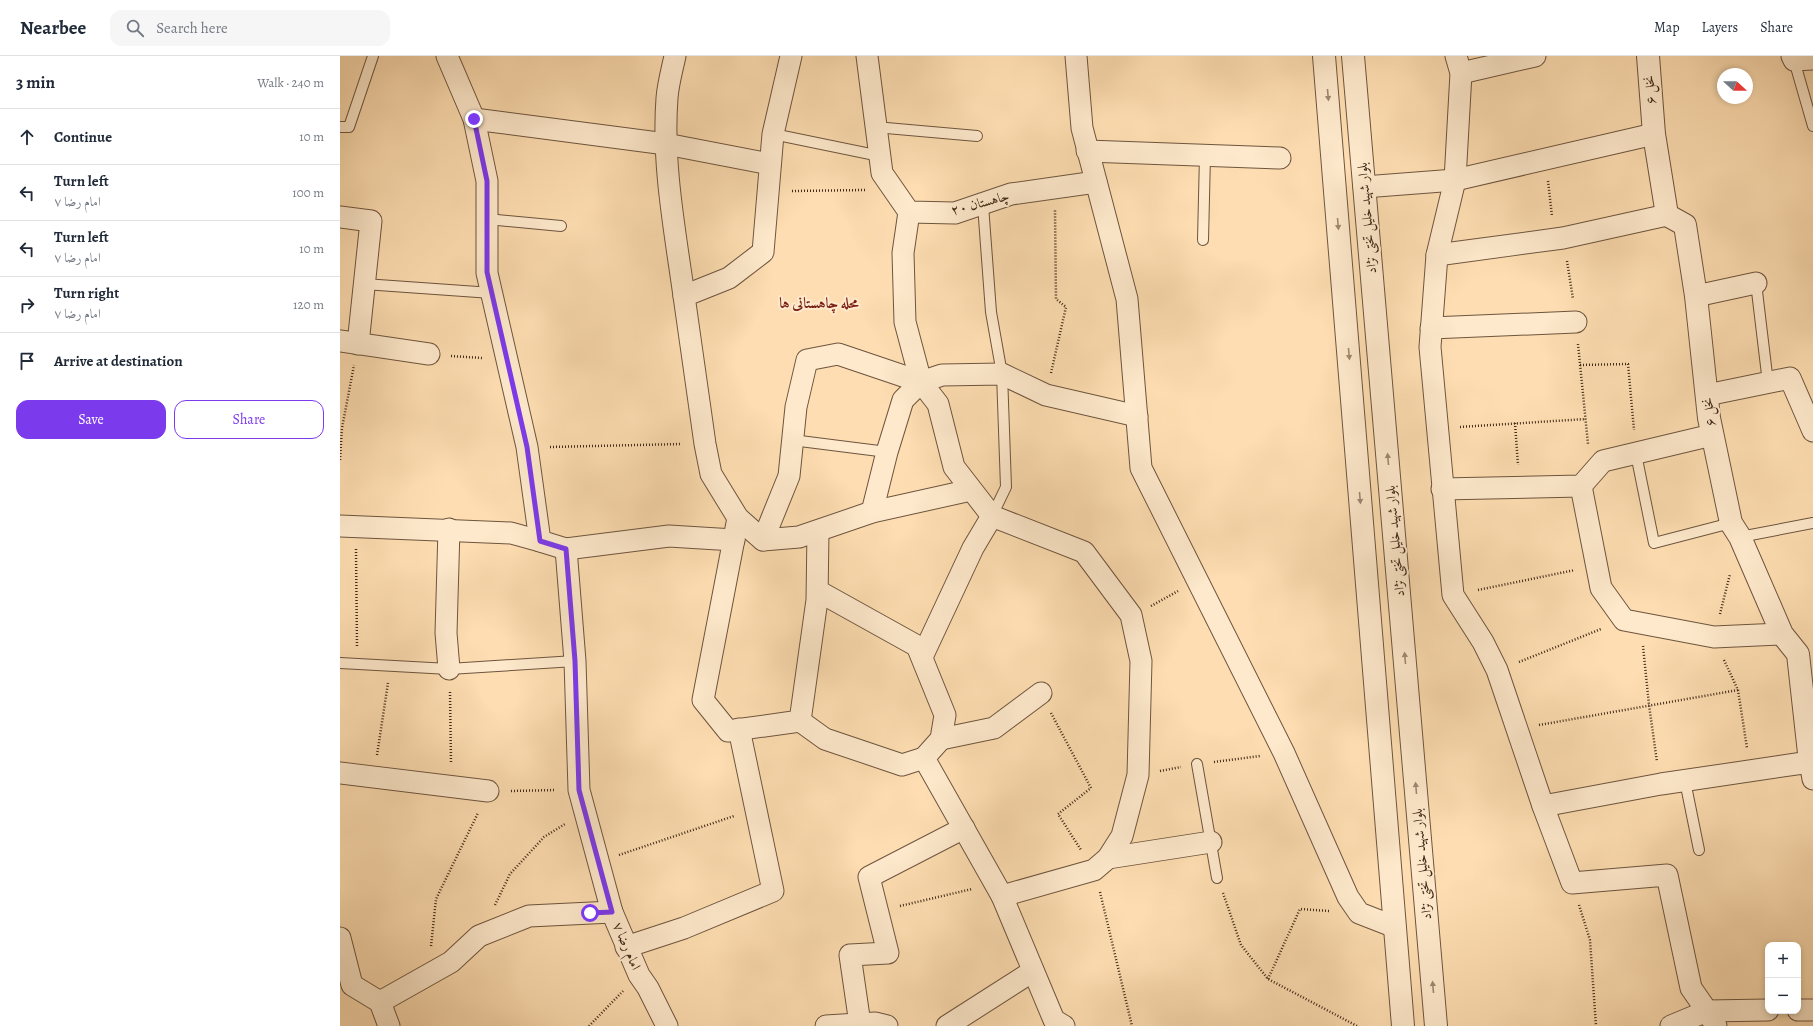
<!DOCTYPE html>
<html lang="en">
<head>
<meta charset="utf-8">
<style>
	:root { --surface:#fff; --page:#f6f6f7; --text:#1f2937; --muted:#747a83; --line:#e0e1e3; --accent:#7c3aed }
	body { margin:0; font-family:Alegreya,Amiri,serif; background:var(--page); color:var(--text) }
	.controls { position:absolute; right:12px; bottom:12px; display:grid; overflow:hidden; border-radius:8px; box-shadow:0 2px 6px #0003 }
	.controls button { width:36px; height:36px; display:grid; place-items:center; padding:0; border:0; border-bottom:1px solid var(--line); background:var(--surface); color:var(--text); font:20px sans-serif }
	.compass { position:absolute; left:1377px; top:12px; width:36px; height:36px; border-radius:50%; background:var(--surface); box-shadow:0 2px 6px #0003; rotate:111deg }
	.stop { position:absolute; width:12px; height:12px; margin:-9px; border:3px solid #7c3aed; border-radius:50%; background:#fff }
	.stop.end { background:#7c3aed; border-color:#fff; box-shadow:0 1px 4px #0008 }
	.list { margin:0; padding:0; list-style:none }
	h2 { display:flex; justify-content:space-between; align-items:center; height:52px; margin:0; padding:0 16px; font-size:17px }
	h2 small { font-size:13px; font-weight:400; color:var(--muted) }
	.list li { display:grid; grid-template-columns:26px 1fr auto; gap:12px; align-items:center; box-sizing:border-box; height:56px; padding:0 16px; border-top:1px solid var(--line) }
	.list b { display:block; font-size:15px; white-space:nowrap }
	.list p { margin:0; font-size:13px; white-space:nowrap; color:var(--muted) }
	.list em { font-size:13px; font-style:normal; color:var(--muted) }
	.actions { display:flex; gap:8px; padding:12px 16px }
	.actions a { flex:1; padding:9px 0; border:1px solid var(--accent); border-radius:12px; text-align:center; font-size:14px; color:var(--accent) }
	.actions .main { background:var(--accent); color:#fff }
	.icon { flex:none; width:22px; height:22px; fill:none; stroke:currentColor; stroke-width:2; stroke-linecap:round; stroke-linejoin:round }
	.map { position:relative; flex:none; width:1473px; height:970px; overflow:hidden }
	header { display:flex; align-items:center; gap:24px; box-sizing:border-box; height:56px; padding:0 20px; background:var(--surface); border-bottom:1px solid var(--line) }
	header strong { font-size:19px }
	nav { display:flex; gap:22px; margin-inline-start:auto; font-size:14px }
	.search { width:280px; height:36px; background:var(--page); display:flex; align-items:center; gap:10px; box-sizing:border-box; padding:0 14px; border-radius:12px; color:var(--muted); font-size:15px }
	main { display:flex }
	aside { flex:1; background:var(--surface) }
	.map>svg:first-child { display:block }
</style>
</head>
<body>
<header>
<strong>Nearbee</strong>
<div class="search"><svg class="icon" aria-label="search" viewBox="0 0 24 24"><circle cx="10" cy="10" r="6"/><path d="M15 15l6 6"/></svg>Search here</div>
<nav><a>Map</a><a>Layers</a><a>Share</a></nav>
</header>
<main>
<aside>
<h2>3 min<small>Walk · 240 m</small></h2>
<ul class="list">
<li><svg class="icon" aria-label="ahead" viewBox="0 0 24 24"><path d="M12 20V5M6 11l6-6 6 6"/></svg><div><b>Continue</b></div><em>10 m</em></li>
<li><svg class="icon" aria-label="left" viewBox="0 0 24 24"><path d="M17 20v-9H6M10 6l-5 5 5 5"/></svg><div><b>Turn left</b><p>امام رضا ۷</p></div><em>100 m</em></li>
<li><svg class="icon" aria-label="left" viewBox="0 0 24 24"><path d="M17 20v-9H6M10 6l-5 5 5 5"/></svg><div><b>Turn left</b><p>امام رضا ۷</p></div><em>10 m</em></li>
<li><svg class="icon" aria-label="right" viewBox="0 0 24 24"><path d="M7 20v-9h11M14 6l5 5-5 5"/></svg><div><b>Turn right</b><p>امام رضا ۷</p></div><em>120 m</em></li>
<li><svg class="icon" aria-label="arrive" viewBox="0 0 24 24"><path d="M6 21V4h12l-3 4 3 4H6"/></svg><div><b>Arrive at destination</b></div></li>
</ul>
<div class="actions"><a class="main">Save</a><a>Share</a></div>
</aside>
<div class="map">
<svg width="1473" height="970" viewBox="0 0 1473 970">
	<rect width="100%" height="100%" fill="#fdddb1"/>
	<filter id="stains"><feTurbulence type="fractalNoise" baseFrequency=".005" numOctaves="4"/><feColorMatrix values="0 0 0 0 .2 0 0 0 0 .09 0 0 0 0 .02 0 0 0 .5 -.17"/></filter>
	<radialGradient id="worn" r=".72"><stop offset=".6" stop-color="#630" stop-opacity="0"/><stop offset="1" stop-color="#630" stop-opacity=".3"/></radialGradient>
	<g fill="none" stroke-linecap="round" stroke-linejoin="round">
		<g stroke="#6e553e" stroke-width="12">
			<g id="service">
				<polyline points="1454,4 1473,70"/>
				<polyline points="0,71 9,71 33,0"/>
				<polyline points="535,71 637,80"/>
				<polyline points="433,78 540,100"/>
				<polyline points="643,149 651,256 662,318 666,431 652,460"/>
				<polyline points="147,163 221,170"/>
				<polyline points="863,184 865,99"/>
				<polyline points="1416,227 1428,327"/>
				<polyline points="24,228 152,237"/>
				<polyline points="452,384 547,396"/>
				<polyline points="1296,398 1314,487 1391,467"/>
				<polyline points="1400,481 1473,467"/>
				<polyline points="0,607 109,613 235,605"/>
				<polyline points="857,708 877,822"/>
				<polyline points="1345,725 1359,794"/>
			</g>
		</g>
		<g stroke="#6e553e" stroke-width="23">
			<g id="minor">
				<polyline points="107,0 134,63 147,125 147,217 187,391 200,485 226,493 235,605 239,734 272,856 299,919 308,932 327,970"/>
				<path d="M335 0C332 14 328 28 327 42 322 108 335 175 344 240"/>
				<polyline points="451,0 433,78 423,196 389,222 344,240 365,388 371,418 398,462 423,484 459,481 532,456 631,434"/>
				<polyline points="527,0 542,117 569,156 615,157 671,138 756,126"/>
				<polyline points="736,0 742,72 787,243 801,412 944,697 1008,841 1019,857 1055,871"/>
				<polyline points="1116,0 1121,17 1115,124 1097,199 1090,291 1113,539 1143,586 1157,614 1203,750 1232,827 1327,819 1351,932 1367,955 1428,954"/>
				<polyline points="1452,0 1454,4 1473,3"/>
				<polyline points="1121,17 1195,0"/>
				<polyline points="134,63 326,88 430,108"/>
				<polyline points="747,95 940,102"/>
				<polyline points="1024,131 1115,124 1314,78"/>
				<polyline points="569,156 563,197 565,266 581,326 598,348 614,411 652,460"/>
				<polyline points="0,161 31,165 18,288"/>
				<polyline points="1097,199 1223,182 1327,159"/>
				<polyline points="1356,240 1416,227"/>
				<polyline points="1091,272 1236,266"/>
				<polyline points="0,285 89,298"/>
				<polyline points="1367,339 1450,322 1473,375"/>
				<polyline points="1241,430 1261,532 1284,564 1374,581 1442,578"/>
				<polyline points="1102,433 1241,430 1263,405 1372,379"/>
				<polyline points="532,456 547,396 563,344 581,326 602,319 662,318 706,339 797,360"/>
				<polyline points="398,462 363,644 388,675 460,665 477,544 478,475"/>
				<polyline points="0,470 171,477 200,485"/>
				<polyline points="109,473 106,577 109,613"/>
				<polyline points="423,484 449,420 456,351 467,304 498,298 581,326"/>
				<polyline points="226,493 329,480 394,484"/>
				<polyline points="582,601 633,492 652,460 744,496 791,559 801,605 798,719 782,780 768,802 754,814 662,840 584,702"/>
				<polyline points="460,665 485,683 562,709 584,702 601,683 605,659 577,590 478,535"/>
				<polyline points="601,683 654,672 701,637"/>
				<polyline points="0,717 148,735"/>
				<polyline points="1203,750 1321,728 1470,706 1473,723"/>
				<polyline points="768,802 871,786"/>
				<polyline points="662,840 714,964 724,970"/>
				<polyline points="0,882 12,929 40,946 49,970"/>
				<polyline points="286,891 344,872 433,835 399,673"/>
				<polyline points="40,946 111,906 139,880 189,860 272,856"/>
				<polyline points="1458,954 1473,954"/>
				<polyline points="520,968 510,899 548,897 529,821 624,772"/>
				<polyline points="486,970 535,967 547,970"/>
				<polyline points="607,970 693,915"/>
				<polyline points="1331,970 1367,955 1376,970"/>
			</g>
		</g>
		<g stroke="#6e553e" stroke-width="24">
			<g id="tertiary">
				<polyline points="984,0 1063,970"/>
				<polyline points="1013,0 1096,970"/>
				<polyline points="1308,0 1314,78 1327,159 1345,169 1356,240 1369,362 1391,467 1400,481 1442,578 1458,598 1470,706"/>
			</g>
		</g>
		<g stroke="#3e2817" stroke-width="2.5" stroke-dasharray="1 2" stroke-linecap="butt">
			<polyline points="1208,125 1212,160"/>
			<polyline points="452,135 525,134"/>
			<polyline points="1227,205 1233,243"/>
			<polyline points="1238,288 1248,388"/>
			<polyline points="111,300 142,302"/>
			<polyline points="1240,309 1288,308 1294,374"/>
			<polyline points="711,317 726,251 716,243 715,154"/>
			<polyline points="1175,367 1178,409"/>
			<polyline points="1120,371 1246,363"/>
			<polyline points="210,391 342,388"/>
			<polyline points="0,404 2,372 14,309"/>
			<polyline points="16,493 17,590"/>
			<polyline points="1138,534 1235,514"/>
			<polyline points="811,550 838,535"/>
			<polyline points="1380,558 1390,518"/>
			<polyline points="1303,590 1309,649 1317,706"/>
			<polyline points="1384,604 1398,634 1407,692"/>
			<polyline points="1179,606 1261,573"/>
			<polyline points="110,636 111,707"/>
			<polyline points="711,657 751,732 718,758 741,794"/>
			<polyline points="1199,669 1398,634"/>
			<polyline points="37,699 48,627"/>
			<polyline points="874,706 920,700"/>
			<polyline points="820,715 841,711"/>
			<polyline points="171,735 216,734"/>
			<polyline points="279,799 394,760"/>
			<polyline points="760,836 792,970"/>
			<polyline points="883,837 901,889 928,923 1017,970"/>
			<polyline points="155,849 170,818 204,781 225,768"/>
			<polyline points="1239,849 1250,884 1256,970"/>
			<polyline points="560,850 632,833"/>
			<polyline points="91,890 96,843 138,757"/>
			<polyline points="928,923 960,853 989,855"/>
			<polyline points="249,970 283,935"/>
		</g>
		<use href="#service" stroke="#fee9cc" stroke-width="10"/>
		<use href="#minor" stroke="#fee9cc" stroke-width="21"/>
		<use href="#tertiary" stroke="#fee9cc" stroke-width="22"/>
	</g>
	<defs><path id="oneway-solid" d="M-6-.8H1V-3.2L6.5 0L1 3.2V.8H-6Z"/></defs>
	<g fill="#9e8872">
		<use href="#oneway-solid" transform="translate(988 39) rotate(85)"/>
		<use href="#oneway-solid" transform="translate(998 168) rotate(85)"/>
		<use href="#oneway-solid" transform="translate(1009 298) rotate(85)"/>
		<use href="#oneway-solid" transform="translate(1048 403) rotate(-95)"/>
		<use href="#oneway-solid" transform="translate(1020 442) rotate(85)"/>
		<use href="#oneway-solid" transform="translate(1065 602) rotate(-95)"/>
		<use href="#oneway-solid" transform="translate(1076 732) rotate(-95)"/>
		<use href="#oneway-solid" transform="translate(1093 931) rotate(-95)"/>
	</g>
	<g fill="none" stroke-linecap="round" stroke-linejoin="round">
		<polyline stroke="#7c3aed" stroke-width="5" points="134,63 147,125 147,216 187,391 200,485 226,493 235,605 239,734 272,856 250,857"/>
	</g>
	<g text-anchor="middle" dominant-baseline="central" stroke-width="4" stroke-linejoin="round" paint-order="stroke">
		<g font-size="14" fill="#3e2817" stroke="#fee9cc">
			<text transform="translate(1310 34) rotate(-95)">نخل ۶</text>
			<text transform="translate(640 147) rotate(-15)">چاهستان ۲۰</text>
			<text transform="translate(1027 162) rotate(-95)">بلوار شهید خلیل تختی نژاد</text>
			<text transform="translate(1369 356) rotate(-97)">نخل ۶</text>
			<text transform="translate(1055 485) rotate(-95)">بلوار شهید خلیل تختی نژاد</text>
			<text transform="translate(1082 808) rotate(-95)">بلوار شهید خلیل تختی نژاد</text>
			<text transform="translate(287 890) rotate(67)">امام رضا ۷</text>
		</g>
		<g font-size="15" font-weight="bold" fill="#7a1f14" stroke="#fee9cc">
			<text x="479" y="247">محله چاهستانی ها</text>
		</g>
	</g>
	<rect width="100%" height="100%" filter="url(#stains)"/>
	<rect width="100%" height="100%" fill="url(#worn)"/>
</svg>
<div class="controls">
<button>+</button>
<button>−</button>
</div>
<svg class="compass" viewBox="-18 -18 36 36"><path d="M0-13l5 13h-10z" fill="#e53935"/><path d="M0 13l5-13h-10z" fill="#747a83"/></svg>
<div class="stop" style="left:250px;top:857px"></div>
<div class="stop end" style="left:134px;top:63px"></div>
</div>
</main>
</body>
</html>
